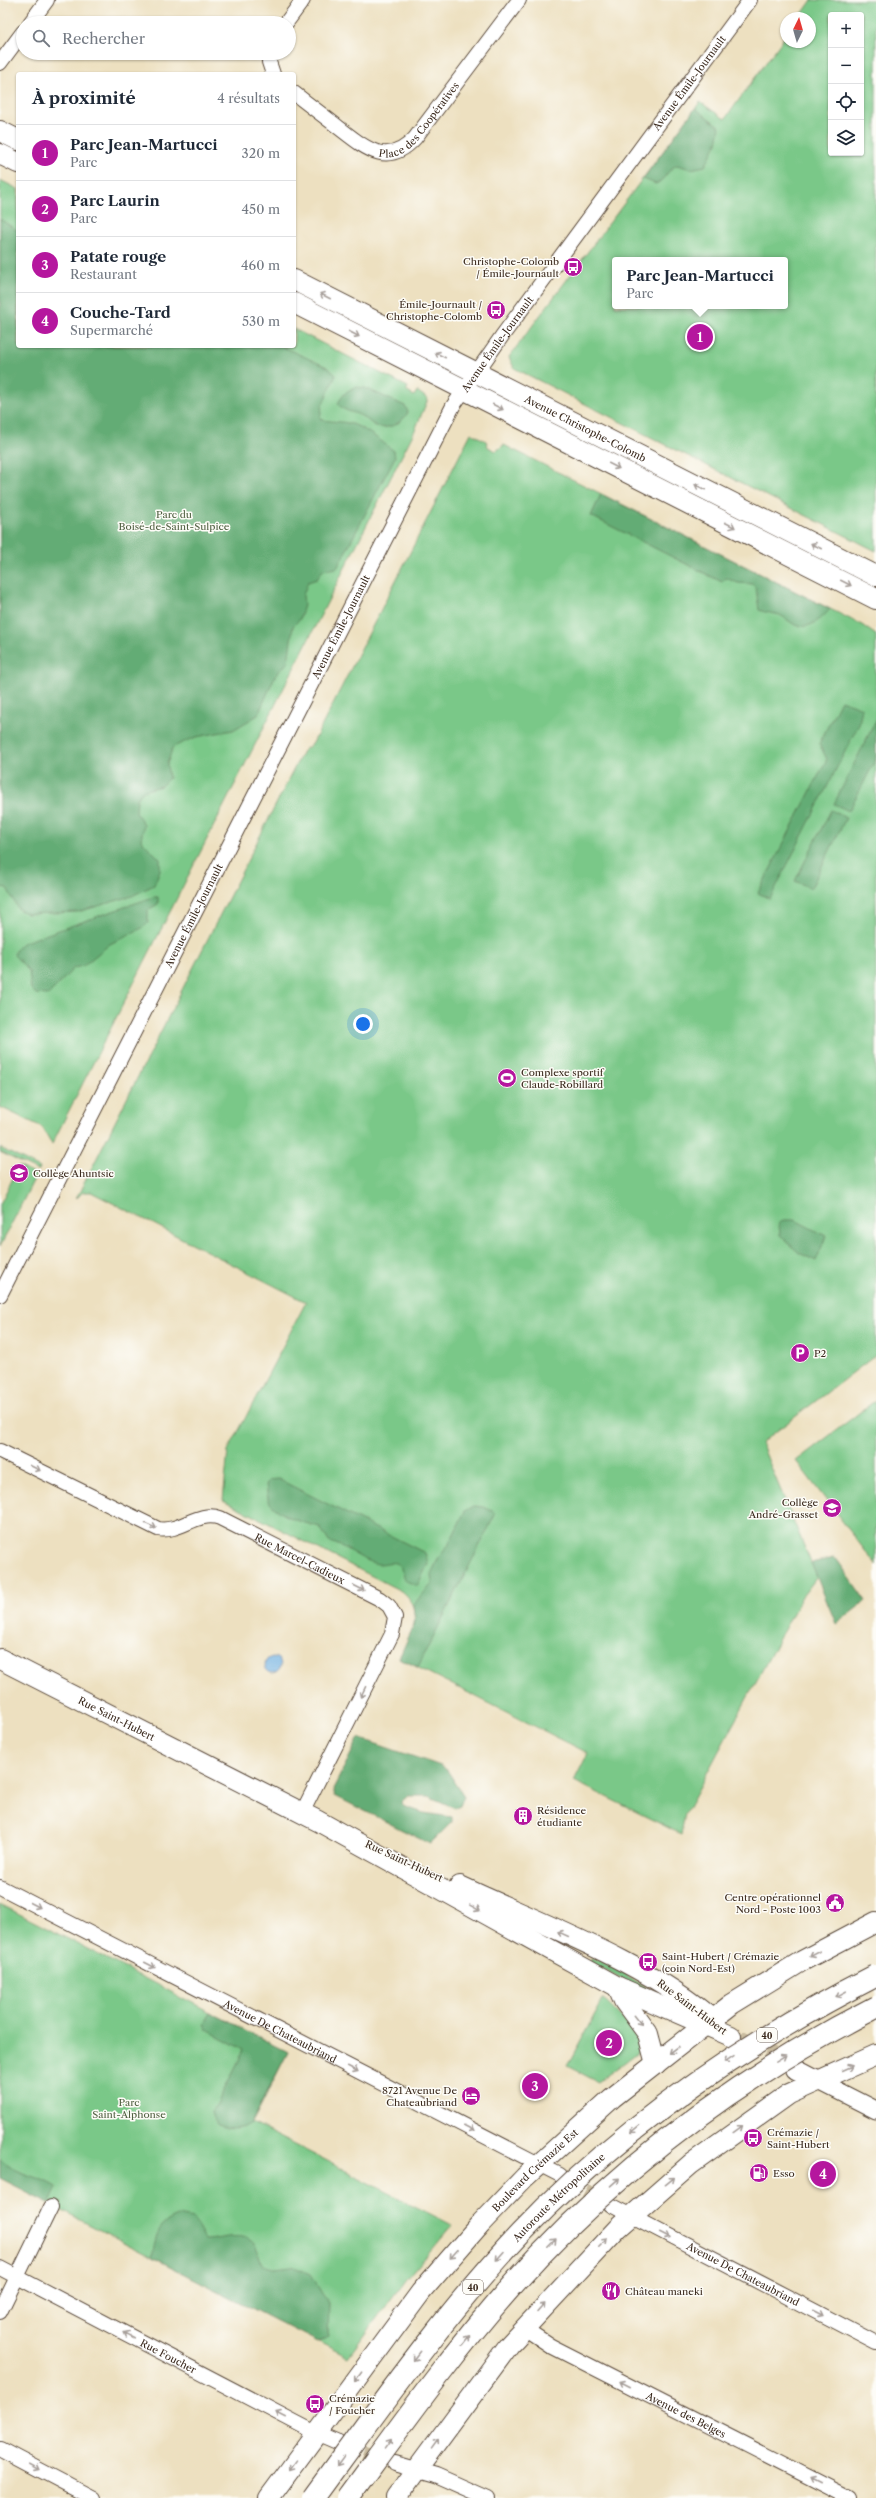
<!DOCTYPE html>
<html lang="fr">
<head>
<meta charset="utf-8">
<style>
	:root { --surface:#fff; --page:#f6f6f7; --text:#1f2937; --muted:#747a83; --line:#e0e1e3; --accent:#b5179e }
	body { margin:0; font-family:"Libre Caslon Text",serif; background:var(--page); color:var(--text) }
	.controls { position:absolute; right:12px; top:12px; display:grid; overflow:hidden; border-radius:4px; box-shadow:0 1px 3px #0004 }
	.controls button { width:36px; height:36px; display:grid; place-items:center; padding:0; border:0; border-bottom:1px solid var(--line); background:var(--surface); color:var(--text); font:20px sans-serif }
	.compass { position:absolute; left:780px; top:12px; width:36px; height:36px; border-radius:50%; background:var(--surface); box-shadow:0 1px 3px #0004; rotate:5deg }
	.you { position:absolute; left:363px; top:1024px; width:14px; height:14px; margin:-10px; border:3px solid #fff; border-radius:50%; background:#1a73e8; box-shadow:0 0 0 6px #1a73e833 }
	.badge { display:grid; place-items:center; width:26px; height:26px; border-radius:50%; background:var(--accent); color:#fff; font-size:13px; font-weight:700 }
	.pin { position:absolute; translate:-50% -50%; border:2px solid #fff; box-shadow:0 1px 4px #0006 }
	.popup { position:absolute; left:612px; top:257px; width:176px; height:52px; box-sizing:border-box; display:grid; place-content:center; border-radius:4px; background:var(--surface); filter:drop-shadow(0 1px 3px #0005); font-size:13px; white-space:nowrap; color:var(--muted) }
	.popup b { font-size:15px; color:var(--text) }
	.popup::after { content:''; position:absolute; left:50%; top:100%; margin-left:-8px; border:8px solid transparent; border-top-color:var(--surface) }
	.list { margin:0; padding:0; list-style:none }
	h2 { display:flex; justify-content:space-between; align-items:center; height:52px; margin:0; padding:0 16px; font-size:17px }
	h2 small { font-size:13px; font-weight:400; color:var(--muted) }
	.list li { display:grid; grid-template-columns:26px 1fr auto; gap:12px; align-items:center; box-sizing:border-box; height:56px; padding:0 16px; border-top:1px solid var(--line) }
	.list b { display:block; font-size:15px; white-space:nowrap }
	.list p { margin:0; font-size:13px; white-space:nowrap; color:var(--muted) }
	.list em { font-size:13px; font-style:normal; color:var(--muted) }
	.icon { flex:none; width:22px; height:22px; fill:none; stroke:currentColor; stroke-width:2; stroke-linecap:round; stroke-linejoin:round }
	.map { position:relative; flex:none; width:876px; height:2498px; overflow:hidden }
	.search { position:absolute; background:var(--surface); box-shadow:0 1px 3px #0004; left:16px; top:16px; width:280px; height:44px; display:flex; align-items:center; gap:10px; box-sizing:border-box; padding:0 14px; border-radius:22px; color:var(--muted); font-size:15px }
	.panel { position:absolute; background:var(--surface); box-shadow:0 1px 3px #0004; left:16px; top:72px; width:280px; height:276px; border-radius:4px }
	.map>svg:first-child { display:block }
</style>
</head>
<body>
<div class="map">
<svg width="876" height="2498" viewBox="0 0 876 2498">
	<rect width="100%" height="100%" fill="#fdfcf7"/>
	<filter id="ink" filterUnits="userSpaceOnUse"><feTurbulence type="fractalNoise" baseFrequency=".025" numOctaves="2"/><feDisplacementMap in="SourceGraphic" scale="8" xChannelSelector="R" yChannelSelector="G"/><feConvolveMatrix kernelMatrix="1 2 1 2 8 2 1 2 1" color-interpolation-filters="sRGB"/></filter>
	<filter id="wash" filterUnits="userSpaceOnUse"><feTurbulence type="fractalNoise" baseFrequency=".012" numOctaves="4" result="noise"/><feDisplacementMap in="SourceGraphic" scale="16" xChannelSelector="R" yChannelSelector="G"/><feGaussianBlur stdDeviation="0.9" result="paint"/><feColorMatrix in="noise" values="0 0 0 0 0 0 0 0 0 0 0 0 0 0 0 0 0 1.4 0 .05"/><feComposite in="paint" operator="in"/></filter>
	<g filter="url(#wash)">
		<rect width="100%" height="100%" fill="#ede0c0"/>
		<g fill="#7ac888" stroke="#5a7953" fill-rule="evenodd">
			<path d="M812 0H876V551L514 368 509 357 700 102 725 119 786 35V42H810V18H799ZM831 15H861V153H831ZM615 260H785V306H615Z"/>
			<polygon points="0,180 18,189 18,346 294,346 294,329 408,387 406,391 414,396 417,391 428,399 415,430 52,1144 42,1127 0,1107"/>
			<path d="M471 433 486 441 488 447 496 451 504 445 522 454 862 625 876 635V1355L761 1443 817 1577 801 1598 685 1814 681 1834 574 1781 588 1753 399 1658C411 1635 426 1611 401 1591L223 1500 228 1451 306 1302 91 1192H83L76 1199 303 751 313 743Z"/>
			<polygon points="0,1148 40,1168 38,1171 0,1152"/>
			<polygon points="19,1166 36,1175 0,1247 0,1204"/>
			<polygon points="876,1400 876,1565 796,1461"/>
			<polygon points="0,1904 288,2052 252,2123 452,2225 406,2279 348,2357 0,2179"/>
			<polygon points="592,1958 600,1961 647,1988 646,1991 590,1962"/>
			<polygon points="603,1999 634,2030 639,2040 639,2045 636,2054 598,2082 567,2066"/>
		</g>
		<g fill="#63ac74" stroke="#4f6b49">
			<path d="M695 108 720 127 717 143 705 166 691 169 677 165C667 170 665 180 656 184L643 179Z"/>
			<path d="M0 219 18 231V346H281L327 367 336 375 322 406 320 419C330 422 338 421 348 423 361 425 384 443 394 451L395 457 337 568 323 570 317 579 308 582 303 595 304 605 300 619 293 626 288 662 275 676 258 715 233 730 196 737 173 747 167 764 169 778 161 786 143 791 137 799 136 813 144 824 141 840 160 859V870L154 885 132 896 78 912 27 914 18 909 7 888 0 887Z"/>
			<path d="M356 387 365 388 405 406 408 412C403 423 387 431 376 426 371 424 367 419 363 417 354 411 345 413 338 404 341 396 348 389 356 387Z"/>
			<path d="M601 494 830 609C823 618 808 631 796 625 790 623 786 618 780 615 773 613 766 613 759 610L756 588 752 584 738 583 726 578 722 582 591 516Z"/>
			<polygon points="841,700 862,708 859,724 770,899 758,893 827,759 819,744"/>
			<polygon points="876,720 876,759 849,811 834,804"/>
			<polygon points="831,810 846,818 811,888 795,881"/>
			<polygon points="153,897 158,897 158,904 148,910 148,923 144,927 110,944 83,966 74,968 48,995 36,994 31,989 29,971 14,955 16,949 22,943"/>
			<polygon points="783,1220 795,1220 826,1236 816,1261 799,1253 780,1235 779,1224"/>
			<path d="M278 1479 425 1553 428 1563 418 1586 406 1581C403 1576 402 1565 395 1563 389 1561 381 1566 374 1563 357 1558 346 1546 329 1542L320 1527C304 1523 281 1517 270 1503 267 1499 267 1490 266 1485L269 1480Z"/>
			<polygon points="474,1506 484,1507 496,1513 418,1667 399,1658 415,1623 413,1605 432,1584 431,1574 439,1557 448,1546 465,1511"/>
			<polygon points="833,1558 838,1561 866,1601 836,1624 811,1563"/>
			<polygon points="359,1738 441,1766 447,1770 464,1796 460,1806 455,1808 428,1796 408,1796 401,1802 403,1806 424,1813 452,1817 452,1822 430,1844 335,1796 333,1789"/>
			<path d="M210 2012 288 2052 251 2123C238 2133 213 2131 211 2111L217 2104 244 2050 207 2030 204 2024Z"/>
			<path d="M0 2159C16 2175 39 2175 57 2187L49 2204 0 2179Z"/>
			<path d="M178 2216 193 2219 205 2240C219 2240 244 2230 254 2244 259 2251 258 2258 263 2265L273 2268 292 2266 311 2274 329 2304 328 2337 318 2342 152 2257C156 2237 156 2224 178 2216Z"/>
		</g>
		<circle fill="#6caee1" stroke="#546c80" cx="273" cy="1665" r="8"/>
	</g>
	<g filter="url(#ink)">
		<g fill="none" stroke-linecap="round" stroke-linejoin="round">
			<g stroke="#c9bca0" stroke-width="14" stroke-dasharray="14 7" stroke-linecap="butt">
				<polyline points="567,2180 604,2201"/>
				<polyline points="344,2445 385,2460"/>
			</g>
			<polyline stroke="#c9bca0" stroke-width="20" stroke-dasharray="20 10" stroke-linecap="butt" points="739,2040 792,2067"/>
			<g stroke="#564536" stroke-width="16">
				<g id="minor">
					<polyline points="30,23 47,0"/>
					<polyline points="286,23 303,0"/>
					<polyline points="269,53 269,62 273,74"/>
					<polyline points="0,63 23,32"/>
					<path id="s1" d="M294 93C309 105 324 116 338 127 364 147 387 169 415 138L519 0"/>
					<path id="s2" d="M0 1295 453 406 502 336 750 0"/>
					<path id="s3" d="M0 1451 158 1529C180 1533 198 1510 220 1518L380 1599 389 1606 395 1617 392 1634 302 1813"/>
					<path id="s4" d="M0 1887 560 2175"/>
					<path id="s5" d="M611 2205 876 2343"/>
					<path id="s6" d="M0 2268 316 2433 337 2442"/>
					<polyline points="0,2312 51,2207"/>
					<path id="s7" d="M524 2328 551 2346 850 2498"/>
					<polyline points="0,2449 93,2498"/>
					<polyline points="394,2463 436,2475 488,2498"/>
				</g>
			</g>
			<g stroke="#564536" stroke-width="19">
				<polyline id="tertiary" points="817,2080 876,2110"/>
			</g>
			<g stroke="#564536" stroke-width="22">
				<g id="secondary">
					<polyline points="0,131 18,140"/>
					<polyline points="0,154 18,163"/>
					<path id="s8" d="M294 280 876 576"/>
					<polyline points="294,303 876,599"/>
					<path id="s9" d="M0 1659 318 1821 618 1987 731 2036"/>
					<path d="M460 1886C541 1924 649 1963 715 2022"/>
					<polyline points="618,1987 624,2001 648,2034 656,2064"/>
					<polyline points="796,2069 817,2080"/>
					<path id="s10" d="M269 2498 421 2292 481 2223 525 2177 612 2098 732 2004 802 1961 876 1922"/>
					<polyline points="396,2498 509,2345 618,2228 691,2164 789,2094 876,2055"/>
				</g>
			</g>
			<use href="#minor" stroke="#fff" stroke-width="14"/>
			<use href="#tertiary" stroke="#fff" stroke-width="17"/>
			<use href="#secondary" stroke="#fff" stroke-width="20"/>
			<g stroke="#564536" stroke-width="24" stroke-linecap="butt">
				<g id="motorway-bridge">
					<path id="s11" d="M313 2498C379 2408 443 2316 520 2234 622 2126 744 2043 875 1976"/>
					<path d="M348 2498C400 2427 451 2355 509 2289 613 2171 737 2078 876 2007"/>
				</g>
			</g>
			<use href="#motorway-bridge" stroke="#fff" stroke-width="22"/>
		</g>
		<defs><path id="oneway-shaft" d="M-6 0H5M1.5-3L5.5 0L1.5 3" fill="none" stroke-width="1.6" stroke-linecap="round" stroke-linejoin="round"/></defs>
		<g stroke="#a79f9a">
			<use href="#oneway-shaft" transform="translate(325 296) rotate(-153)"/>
			<use href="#oneway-shaft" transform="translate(354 334) rotate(27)"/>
			<use href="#oneway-shaft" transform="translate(440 355) rotate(-153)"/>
			<use href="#oneway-shaft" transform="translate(498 407) rotate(27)"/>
			<use href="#oneway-shaft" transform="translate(614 466) rotate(27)"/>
			<use href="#oneway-shaft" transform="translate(700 487) rotate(-153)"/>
			<use href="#oneway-shaft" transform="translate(730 525) rotate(27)"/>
			<use href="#oneway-shaft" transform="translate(816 546) rotate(-153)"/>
			<use href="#oneway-shaft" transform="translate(846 583) rotate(27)"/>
			<use href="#oneway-shaft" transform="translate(35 1468) rotate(27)"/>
			<use href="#oneway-shaft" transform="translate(151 1526) rotate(24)"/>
			<use href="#oneway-shaft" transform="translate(359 1588) rotate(27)"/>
			<use href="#oneway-shaft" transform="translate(363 1692) rotate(116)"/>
			<use href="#oneway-shaft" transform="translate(35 1905) rotate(27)"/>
			<use href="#oneway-shaft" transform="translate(475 1908) rotate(29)"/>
			<use href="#oneway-shaft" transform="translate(563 1934) rotate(-155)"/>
			<use href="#oneway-shaft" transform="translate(815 1954) rotate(152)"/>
			<use href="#oneway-shaft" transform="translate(150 1965) rotate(27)"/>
			<use href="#oneway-shaft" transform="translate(841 1994) rotate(152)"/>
			<use href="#oneway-shaft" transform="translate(638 2020) rotate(52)"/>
			<use href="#oneway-shaft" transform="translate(674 2050) rotate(143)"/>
			<use href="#oneway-shaft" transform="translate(729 2059) rotate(146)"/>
			<use href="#oneway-shaft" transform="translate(781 2059) rotate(-31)"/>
			<use href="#oneway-shaft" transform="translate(847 2068) rotate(-24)"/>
			<use href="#oneway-shaft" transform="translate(353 2069) rotate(27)"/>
			<use href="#oneway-shaft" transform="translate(469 2128) rotate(27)"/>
			<use href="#oneway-shaft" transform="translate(635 2129) rotate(140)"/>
			<use href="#oneway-shaft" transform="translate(738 2129) rotate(-36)"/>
			<use href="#oneway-shaft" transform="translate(670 2181) rotate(-39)"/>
			<use href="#oneway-shaft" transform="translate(615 2182) rotate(-41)"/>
			<use href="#oneway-shaft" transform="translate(665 2235) rotate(27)"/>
			<use href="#oneway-shaft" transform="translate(552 2243) rotate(-45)"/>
			<use href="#oneway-shaft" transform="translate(603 2243) rotate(-45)"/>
			<use href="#oneway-shaft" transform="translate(454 2254) rotate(132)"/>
			<use href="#oneway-shaft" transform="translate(500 2256) rotate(132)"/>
			<use href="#oneway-shaft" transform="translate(541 2308) rotate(-48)"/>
			<use href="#oneway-shaft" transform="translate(818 2313) rotate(27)"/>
			<use href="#oneway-shaft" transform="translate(129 2335) rotate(-152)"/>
			<use href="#oneway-shaft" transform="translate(466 2340) rotate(-51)"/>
			<use href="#oneway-shaft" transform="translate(417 2356) rotate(128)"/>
			<use href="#oneway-shaft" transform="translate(358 2377) rotate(127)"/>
			<use href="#oneway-shaft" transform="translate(625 2384) rotate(-153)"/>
			<use href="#oneway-shaft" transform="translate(281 2415) rotate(-153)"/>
			<use href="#oneway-shaft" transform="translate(388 2444) rotate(-54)"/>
			<use href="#oneway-shaft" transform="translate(435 2444) rotate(-54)"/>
			<use href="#oneway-shaft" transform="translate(340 2461) rotate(126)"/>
			<use href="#oneway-shaft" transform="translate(293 2465) rotate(126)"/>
			<use href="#oneway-shaft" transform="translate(35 2467) rotate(28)"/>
			<use href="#oneway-shaft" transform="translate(816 2480) rotate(-153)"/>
		</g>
	</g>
	<defs>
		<g id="bus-disc" transform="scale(1)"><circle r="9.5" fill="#b5179e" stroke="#fdfcf7"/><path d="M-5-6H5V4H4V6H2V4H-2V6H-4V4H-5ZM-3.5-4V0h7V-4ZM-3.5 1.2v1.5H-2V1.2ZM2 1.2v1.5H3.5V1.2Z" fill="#fff"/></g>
		<g id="stadium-disc" transform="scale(1)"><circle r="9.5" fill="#b5179e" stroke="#fdfcf7"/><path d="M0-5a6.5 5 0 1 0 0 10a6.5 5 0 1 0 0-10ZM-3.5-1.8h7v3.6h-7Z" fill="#fff"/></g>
		<g id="university-disc" transform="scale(1)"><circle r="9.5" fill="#b5179e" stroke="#fdfcf7"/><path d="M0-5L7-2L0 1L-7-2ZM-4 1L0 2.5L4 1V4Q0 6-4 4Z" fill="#fff"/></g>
		<g id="parking-disc" transform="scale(1)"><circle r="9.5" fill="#b5179e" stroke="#fdfcf7"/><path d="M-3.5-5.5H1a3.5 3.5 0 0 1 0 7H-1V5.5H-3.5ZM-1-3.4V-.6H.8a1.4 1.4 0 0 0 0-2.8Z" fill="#fff"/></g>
		<g id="building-disc" transform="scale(1)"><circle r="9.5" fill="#b5179e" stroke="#fdfcf7"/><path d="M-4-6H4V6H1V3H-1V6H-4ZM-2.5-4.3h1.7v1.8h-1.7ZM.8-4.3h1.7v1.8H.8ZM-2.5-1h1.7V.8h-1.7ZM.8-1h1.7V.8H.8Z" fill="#fff"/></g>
		<g id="civic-disc" transform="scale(1)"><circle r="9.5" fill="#b5179e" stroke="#fdfcf7"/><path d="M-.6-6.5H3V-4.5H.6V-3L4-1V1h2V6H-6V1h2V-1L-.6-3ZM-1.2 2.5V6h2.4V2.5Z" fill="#fff"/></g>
		<g id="hotel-disc" transform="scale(1)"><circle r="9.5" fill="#b5179e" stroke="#fdfcf7"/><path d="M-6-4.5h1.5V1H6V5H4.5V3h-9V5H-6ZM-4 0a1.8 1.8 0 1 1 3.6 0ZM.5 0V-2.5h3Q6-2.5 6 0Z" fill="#fff"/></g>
		<g id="fuel-disc" transform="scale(1)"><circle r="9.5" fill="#b5179e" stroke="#fdfcf7"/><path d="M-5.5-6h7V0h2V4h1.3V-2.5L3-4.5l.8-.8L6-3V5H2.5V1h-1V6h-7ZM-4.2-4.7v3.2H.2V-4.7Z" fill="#fff"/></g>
		<g id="restaurant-disc" transform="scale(1)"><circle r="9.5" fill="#b5179e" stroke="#fdfcf7"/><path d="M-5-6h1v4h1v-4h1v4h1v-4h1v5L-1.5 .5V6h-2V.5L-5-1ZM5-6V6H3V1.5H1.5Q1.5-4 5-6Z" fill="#fff"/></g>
	</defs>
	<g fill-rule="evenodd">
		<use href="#bus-disc" x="573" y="267"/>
		<use href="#bus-disc" x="496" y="310"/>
		<use href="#stadium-disc" x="507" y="1078"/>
		<use href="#university-disc" x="19" y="1173"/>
		<use href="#parking-disc" x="800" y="1353"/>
		<use href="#university-disc" x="832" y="1508"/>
		<use href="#building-disc" x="523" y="1816"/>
		<use href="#civic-disc" x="835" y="1903"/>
		<use href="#bus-disc" x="648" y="1962"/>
		<use href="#hotel-disc" x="471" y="2096"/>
		<use href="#bus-disc" x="753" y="2138"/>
		<use href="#fuel-disc" x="759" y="2173"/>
		<use href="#restaurant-disc" x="611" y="2291"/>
		<use href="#bus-disc" x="315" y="2404"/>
	</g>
	<g text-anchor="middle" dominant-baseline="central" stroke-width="3" stroke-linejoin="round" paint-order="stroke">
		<g fill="#fdfcf7" stroke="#75695f" stroke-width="1">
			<rect x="757" y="2028" width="20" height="14" rx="3"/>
			<rect x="463" y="2280" width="20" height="14" rx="3"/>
		</g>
		<g font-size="9" font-weight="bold" fill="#3b2a1e">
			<text x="767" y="2035">40</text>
			<text x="473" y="2287">40</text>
		</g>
		<g font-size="10" fill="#3b2a1e" stroke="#fdfcf7">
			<text stroke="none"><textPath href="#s2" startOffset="1398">Avenue Émile-Journault</textPath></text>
			<text stroke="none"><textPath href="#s1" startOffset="159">Place des Coopératives</textPath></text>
			<text stroke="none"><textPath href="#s2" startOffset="1074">Avenue Émile-Journault</textPath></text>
			<text stroke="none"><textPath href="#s8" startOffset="327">Avenue Christophe-Colomb</textPath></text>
			<text stroke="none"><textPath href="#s2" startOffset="750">Avenue Émile-Journault</textPath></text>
			<text stroke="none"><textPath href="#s2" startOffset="426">Avenue Émile-Journault</textPath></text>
			<text stroke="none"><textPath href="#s3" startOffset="330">Rue Marcel-Cadieux</textPath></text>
			<text stroke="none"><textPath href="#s9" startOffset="131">Rue Saint-Hubert</textPath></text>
			<text transform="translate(404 1861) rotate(25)">Rue Saint-Hubert</text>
			<text transform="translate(692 2007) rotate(37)">Rue Saint-Hubert</text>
			<text stroke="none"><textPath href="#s4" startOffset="315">Avenue De Chateaubriand</textPath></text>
			<text stroke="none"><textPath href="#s10" startOffset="423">Boulevard Crémazie Est</textPath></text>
			<text stroke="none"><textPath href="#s11" startOffset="389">Autoroute Métropolitaine</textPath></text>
			<text stroke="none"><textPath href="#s5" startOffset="149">Avenue De Chateaubriand</textPath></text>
			<text stroke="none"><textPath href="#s6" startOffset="190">Rue Foucher</textPath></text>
			<text stroke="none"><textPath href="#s7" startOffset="184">Avenue des Belges</textPath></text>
		</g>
		<g font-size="10" fill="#3b2a1e" stroke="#fdfcf7" text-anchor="start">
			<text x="559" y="261" text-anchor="end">Christophe-Colomb<tspan x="559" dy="12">/ Émile-Journault</tspan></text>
			<text x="482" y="304" text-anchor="end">Émile-Journault /<tspan x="482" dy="12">Christophe-Colomb</tspan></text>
			<text x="521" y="1072">Complexe sportif<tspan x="521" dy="12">Claude-Robillard</tspan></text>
			<text x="33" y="1173">Collège Ahuntsic</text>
			<text x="814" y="1353">P2</text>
			<text x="818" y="1502" text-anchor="end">Collège<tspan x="818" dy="12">André-Grasset</tspan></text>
			<text x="537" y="1810">Résidence<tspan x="537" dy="12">étudiante</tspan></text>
			<text x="821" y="1897" text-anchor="end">Centre opérationnel<tspan x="821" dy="12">Nord - Poste 1003</tspan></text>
			<text x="662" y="1956">Saint-Hubert / Crémazie<tspan x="662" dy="12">(coin Nord-Est)</tspan></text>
			<text x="457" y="2090" text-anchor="end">8721 Avenue De<tspan x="457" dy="12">Chateaubriand</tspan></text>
			<text x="767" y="2132">Crémazie /<tspan x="767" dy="12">Saint-Hubert</tspan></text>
			<text x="773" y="2173">Esso</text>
			<text x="625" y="2291">Château maneki</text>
			<text x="329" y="2398">Crémazie<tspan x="329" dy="12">/ Foucher</tspan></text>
		</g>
		<g font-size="10" fill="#516143" stroke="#fdfcf7">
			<text x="174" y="514">Parc du<tspan x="174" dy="12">Boisé-de-Saint-Sulpice</tspan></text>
			<text x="129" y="2102">Parc<tspan x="129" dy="12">Saint-Alphonse</tspan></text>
		</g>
	</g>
</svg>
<div class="controls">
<button>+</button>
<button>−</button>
<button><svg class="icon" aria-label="locate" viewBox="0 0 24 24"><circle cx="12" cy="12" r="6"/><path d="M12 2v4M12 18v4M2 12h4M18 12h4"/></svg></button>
<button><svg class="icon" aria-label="layers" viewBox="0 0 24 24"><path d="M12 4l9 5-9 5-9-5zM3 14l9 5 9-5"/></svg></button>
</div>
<svg class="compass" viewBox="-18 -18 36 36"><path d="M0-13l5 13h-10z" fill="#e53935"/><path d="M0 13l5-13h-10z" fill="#747a83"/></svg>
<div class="you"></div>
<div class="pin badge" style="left:700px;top:337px">1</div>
<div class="popup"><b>Parc Jean-Martucci</b>Parc</div>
<div class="pin badge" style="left:609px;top:2043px">2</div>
<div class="pin badge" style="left:535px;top:2086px">3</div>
<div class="pin badge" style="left:823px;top:2174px">4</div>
<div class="search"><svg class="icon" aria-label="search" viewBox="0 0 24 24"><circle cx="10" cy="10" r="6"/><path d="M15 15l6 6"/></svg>Rechercher</div>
<section class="panel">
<h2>À proximité<small>4 résultats</small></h2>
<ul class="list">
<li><span class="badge">1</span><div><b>Parc Jean-Martucci</b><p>Parc</p></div><em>320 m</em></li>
<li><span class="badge">2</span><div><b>Parc Laurin</b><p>Parc</p></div><em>450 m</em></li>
<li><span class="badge">3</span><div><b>Patate rouge</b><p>Restaurant</p></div><em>460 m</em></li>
<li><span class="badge">4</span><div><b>Couche-Tard</b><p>Supermarché</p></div><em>530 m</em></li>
</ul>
</section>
</div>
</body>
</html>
